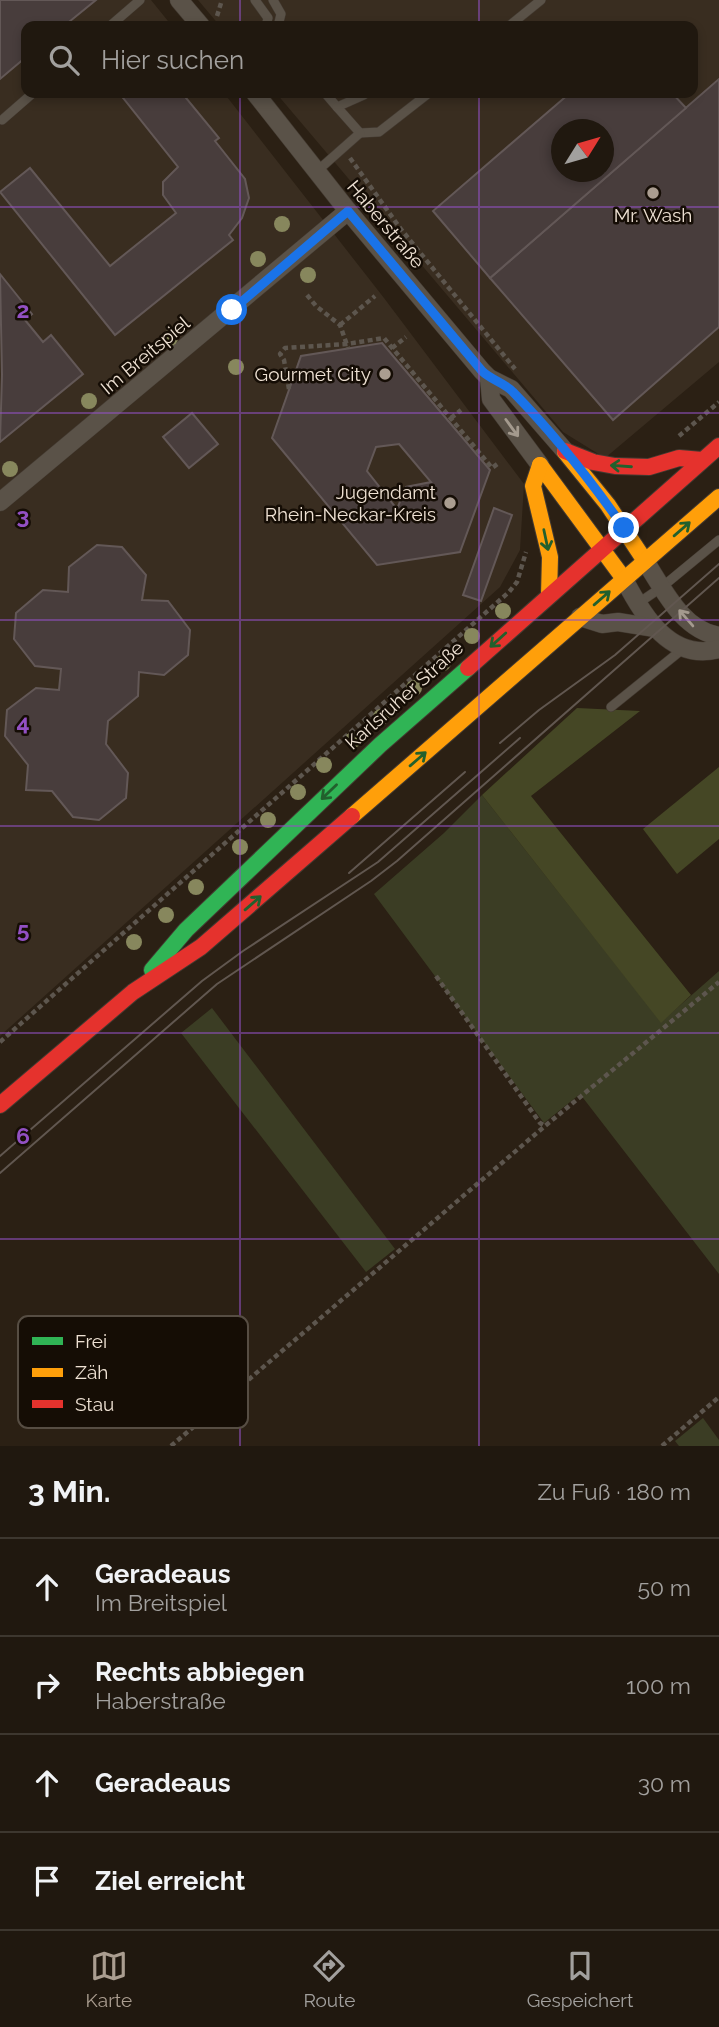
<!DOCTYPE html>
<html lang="de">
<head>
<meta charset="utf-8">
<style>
	:root { --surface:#20180f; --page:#2d251d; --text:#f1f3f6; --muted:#a2a09e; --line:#3d372f; --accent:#aa9d90 }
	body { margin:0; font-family:Raleway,sans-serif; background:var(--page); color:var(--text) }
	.compass { position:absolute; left:551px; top:119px; width:63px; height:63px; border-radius:50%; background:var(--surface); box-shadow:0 4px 10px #0003; rotate:53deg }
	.stop { position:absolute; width:21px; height:21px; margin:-16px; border:5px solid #1a73e8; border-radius:50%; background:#fff }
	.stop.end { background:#1a73e8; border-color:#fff; box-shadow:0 2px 7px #0008 }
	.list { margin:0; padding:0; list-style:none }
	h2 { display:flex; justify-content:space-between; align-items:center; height:91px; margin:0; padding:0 28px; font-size:30px }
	h2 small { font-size:23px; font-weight:400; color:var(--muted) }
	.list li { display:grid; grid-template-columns:46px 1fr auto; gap:21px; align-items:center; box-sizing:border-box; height:98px; padding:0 28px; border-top:2px solid var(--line) }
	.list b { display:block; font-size:26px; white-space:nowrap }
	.list p { margin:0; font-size:23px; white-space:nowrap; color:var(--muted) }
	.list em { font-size:23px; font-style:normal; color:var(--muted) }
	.icon { flex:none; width:38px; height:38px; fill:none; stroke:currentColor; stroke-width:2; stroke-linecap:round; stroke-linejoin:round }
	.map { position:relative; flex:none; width:719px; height:1446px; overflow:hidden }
	.search { position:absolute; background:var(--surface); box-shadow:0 4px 10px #0003; left:21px; right:21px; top:21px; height:77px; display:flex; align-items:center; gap:18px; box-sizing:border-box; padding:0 24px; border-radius:14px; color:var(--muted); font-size:26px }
	.sheet { height:483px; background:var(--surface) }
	nav { display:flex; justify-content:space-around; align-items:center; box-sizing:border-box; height:98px; border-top:2px solid var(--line); background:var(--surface); font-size:19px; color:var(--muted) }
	nav a { display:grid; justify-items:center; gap:4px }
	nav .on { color:var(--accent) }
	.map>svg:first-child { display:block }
</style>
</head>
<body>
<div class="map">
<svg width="719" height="1446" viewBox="0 0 719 1446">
	<rect width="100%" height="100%" fill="#2b2014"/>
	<g fill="#392d20" fill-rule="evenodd">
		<polygon points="0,0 151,0 172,26 26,26 26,93 224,93 384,298 524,484 520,550 500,587 0,1036"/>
		<path d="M198 0H719V362L605 458 563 432 276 93H693V26H220ZM562 130H604V172H562Z"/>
	</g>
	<g fill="#3b3d24">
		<polygon points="482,795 661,1022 719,971 719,1274 580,1094 544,1123 374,894 444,833"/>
		<polygon points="212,1008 395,1249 366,1272 181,1033"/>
		<polygon points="703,1418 719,1440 719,1446 679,1446 675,1441"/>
	</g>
	<g fill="#454725">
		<polygon points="577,708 640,711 531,796 691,995 661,1023 482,795"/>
		<polygon points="719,767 719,839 677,874 643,829"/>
	</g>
	<g fill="#483d3c" stroke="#635857" stroke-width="2" fill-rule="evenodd">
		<polygon points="0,0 96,0 64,26 26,26 26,57 0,79"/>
		<polygon points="719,79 719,327 613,420 490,278"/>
		<polygon points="121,93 182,93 219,138 215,141 245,179 249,198 242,218 229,235 233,240 115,335 0,192 30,168 110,266 176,213 163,195 163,182 178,167 120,94"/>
		<path d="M570 93H672L686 108 490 278 433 211ZM562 130H604V172H562Z"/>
		<polygon points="0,274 32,314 25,320 43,342 51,335 83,374 0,442 2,375"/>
		<path d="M382 343 490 470 460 552 377 565 272 438 301 356ZM399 444 431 482 406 487 397 509 367 471 376 447Z"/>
		<polygon points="192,413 218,444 189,468 163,437"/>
		<polygon points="494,508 512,515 481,601 463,595"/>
		<polygon points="97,545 122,547 146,575 142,600 168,601 190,630 188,655 164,675 139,672 138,696 108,721 106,744 128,773 126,798 99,820 73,817 52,791 26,790 28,765 5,736 7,710 36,688 59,690 61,669 35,666 14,639 16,613 43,590 68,592 69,567"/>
	</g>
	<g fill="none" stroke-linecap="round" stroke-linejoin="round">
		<g stroke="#433a31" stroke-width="10">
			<g id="lane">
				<polyline points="255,0 268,18 266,26"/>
				<polyline points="273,0 281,14 278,26"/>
				<polyline points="110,26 140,0"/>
				<polyline points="509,26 541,0"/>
				<polyline points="325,93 337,107 364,95"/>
				<polyline points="337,107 360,133 379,132 429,93"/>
				<polyline points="2,120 33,93"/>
				<polyline points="316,172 360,133"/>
				<polyline points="637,604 662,587 719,540"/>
				<polyline points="611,707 684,648"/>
			</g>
		</g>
		<g stroke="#433a31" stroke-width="19">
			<g id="street">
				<polyline points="179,0 201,26"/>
				<polyline points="255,93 348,211 482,371 489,378 511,389 565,451"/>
				<polyline points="489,378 491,399 540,465"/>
				<polyline points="0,502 348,211"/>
				<path d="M645 561C664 590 682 630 719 636"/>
				<path d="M624 579C643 616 671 662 719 649"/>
				<polyline points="580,617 602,624 618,622 655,628"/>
			</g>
		</g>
		<g stroke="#433a31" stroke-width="18">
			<polyline id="fast" points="152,970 186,930 380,745 468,668"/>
		</g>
		<g stroke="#433a31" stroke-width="18">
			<g id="slow">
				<polyline points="565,452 608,505 645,561"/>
				<polyline points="540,465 624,579"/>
				<polyline points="540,465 533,486 550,557 549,595"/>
				<polyline points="352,816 719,497"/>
			</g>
		</g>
		<g stroke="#433a31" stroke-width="18">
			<g id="jam">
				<polyline points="565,451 593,462 615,466 649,467 679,458 702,460"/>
				<polyline points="468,668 719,446"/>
				<polyline points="0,1105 133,992 201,947 352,816"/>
			</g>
		</g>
		<g stroke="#5d564e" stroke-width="4.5" stroke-dasharray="5 3.5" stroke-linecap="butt">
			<polyline points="217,16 222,0"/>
			<polyline points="350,158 400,228 515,369"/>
			<polyline points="307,295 316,306 340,325 348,348"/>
			<polyline points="340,325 375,296"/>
			<polyline points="392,348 406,337"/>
			<polyline points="289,389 284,360 280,354 285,348 347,344 384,338 492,468 500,462"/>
			<polyline points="451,418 461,410"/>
			<polyline points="679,436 719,402"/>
			<polyline points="436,976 540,1123 545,1126"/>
			<polyline points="0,1042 509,592 517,582 526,552"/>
			<polyline points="171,1446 545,1126 719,982"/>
			<polyline points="662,1446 719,1397"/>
		</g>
		<use href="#lane" stroke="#5a5248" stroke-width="9"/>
		<use href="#street" stroke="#5a5248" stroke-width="18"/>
		<use href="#fast" stroke="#30b455" stroke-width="16"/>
		<use href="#slow" stroke="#ff9f0a" stroke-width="16"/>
		<use href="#jam" stroke="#e5322d" stroke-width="16"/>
		<g stroke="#615750" stroke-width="2">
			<polyline points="500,743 539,710 615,655 719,564"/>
			<polyline points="349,873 465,772"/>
			<polyline points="0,1156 202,981 243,951 378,862 520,738"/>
			<polyline points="0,1173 217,984 371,881 397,861 719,578"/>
		</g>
	</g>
	<g fill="#87875d">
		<circle cx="282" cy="224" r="8"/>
		<circle cx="258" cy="259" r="8"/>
		<circle cx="308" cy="275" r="8"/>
		<circle cx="170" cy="338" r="8"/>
		<circle cx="236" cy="367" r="8"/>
		<circle cx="89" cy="401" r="8"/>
		<circle cx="10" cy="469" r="8"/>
		<circle cx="503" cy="611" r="8"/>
		<circle cx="472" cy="636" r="8"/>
		<circle cx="443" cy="663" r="8"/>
		<circle cx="414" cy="688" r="8"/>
		<circle cx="381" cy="717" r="8"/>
		<circle cx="353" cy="740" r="8"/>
		<circle cx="324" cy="765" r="8"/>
		<circle cx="298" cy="792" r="8"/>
		<circle cx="268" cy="820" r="8"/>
		<circle cx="240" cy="847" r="8"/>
		<circle cx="196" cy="887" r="8"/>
		<circle cx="166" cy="915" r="8"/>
		<circle cx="134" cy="942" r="8"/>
	</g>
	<defs><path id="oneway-shaft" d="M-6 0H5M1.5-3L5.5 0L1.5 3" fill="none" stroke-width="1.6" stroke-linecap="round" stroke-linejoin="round" transform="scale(1.75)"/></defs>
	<g stroke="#a49a8e">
		<use href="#oneway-shaft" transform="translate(512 428) rotate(54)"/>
		<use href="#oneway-shaft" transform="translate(686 618) rotate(-131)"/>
	</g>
	<g stroke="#22602d">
		<use href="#oneway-shaft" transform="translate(621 466) rotate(-176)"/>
		<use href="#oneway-shaft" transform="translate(682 529) rotate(-41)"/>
		<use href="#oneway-shaft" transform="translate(546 540) rotate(78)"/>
		<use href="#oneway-shaft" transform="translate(602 598) rotate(-41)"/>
		<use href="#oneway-shaft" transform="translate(498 640) rotate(138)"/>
		<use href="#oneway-shaft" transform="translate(418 759) rotate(-41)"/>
		<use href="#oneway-shaft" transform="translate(329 792) rotate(136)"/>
		<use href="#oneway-shaft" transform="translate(253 903) rotate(-41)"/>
	</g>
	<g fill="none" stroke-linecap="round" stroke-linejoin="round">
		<path stroke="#1a73e8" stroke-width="9" d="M232 310 348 211 482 371C491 380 505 383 513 392 554 434 591 481 624 528"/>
	</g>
	<path fill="none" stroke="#9250c3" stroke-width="2" stroke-opacity="0.55" d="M240 0V26M479 0V26M240 93V1446M479 93V1446M0 207H719M0 413H719M0 620H719M0 826H719M0 1033H719M0 1239H719"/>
	<g fill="#aa9d90" stroke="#150d05" stroke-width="2.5">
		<circle cx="653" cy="193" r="7"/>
		<circle cx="385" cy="374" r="7"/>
		<circle cx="450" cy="503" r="7"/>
	</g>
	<g text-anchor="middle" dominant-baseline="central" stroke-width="5" stroke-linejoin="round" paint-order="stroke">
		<g font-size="19" fill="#eee1d3" stroke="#150d05" text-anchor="end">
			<text x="653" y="215" text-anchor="middle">Mr. Wash</text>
			<text x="371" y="374">Gourmet City</text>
			<text x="436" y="492">Jugendamt<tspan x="436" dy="22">Rhein-Neckar-Kreis</tspan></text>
		</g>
		<g font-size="19" fill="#eee1d3" stroke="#150d05">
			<text transform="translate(386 224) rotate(50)">Haberstraße</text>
			<text transform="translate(145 355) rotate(-40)">Im Breitspiel</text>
			<text transform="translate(404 695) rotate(-42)">Karlsruher Straße</text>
		</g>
	</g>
	<rect x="18" y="1316" width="230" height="112" rx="10" fill="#150d05" stroke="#564d43" stroke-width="2"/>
	<rect x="32" y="1337" width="31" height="8" fill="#30b455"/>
	<rect x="32" y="1368" width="31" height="9" fill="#ff9f0a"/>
	<rect x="32" y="1400" width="31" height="8" fill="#e5322d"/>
	<g font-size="19" fill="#eee1d3">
		<text x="75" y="1348">Frei</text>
		<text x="75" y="1379">Zäh</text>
		<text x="75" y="1411">Stau</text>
	</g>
	<g font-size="23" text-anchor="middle" font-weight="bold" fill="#9250c3" stroke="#150d05" stroke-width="5" stroke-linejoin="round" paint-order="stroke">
		<text x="23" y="318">2</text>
		<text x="23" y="524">3</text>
		<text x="23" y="731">4</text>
		<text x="23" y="938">5</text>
		<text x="23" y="1144">6</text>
	</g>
</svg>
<svg class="compass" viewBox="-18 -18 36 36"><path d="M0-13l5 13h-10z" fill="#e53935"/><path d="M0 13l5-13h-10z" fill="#a2a09e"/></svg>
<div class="stop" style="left:232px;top:310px"></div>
<div class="stop end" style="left:624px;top:528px"></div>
<div class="search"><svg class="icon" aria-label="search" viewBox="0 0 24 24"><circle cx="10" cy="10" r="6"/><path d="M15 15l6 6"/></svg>Hier suchen</div>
</div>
<section class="sheet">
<h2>3 Min.<small>Zu Fuß · 180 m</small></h2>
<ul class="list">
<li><svg class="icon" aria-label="ahead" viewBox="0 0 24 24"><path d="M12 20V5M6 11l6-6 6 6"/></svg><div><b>Geradeaus</b><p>Im Breitspiel</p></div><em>50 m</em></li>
<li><svg class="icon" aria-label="right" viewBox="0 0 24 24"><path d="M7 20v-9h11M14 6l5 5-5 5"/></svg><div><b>Rechts abbiegen</b><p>Haberstraße</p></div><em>100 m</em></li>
<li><svg class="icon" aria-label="ahead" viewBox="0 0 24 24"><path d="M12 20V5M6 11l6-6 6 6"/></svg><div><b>Geradeaus</b></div><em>30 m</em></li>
<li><svg class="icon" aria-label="arrive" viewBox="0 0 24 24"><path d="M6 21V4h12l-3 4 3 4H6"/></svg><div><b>Ziel erreicht</b></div></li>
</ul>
</section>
<nav>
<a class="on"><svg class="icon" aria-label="map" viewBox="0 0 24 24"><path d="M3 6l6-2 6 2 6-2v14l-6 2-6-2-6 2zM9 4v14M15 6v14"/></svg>Karte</a>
<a><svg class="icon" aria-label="directions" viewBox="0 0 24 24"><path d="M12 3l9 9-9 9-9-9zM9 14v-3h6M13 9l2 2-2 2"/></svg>Route</a>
<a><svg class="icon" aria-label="saved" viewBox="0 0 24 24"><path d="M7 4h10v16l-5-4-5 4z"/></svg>Gespeichert</a>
</nav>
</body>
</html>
